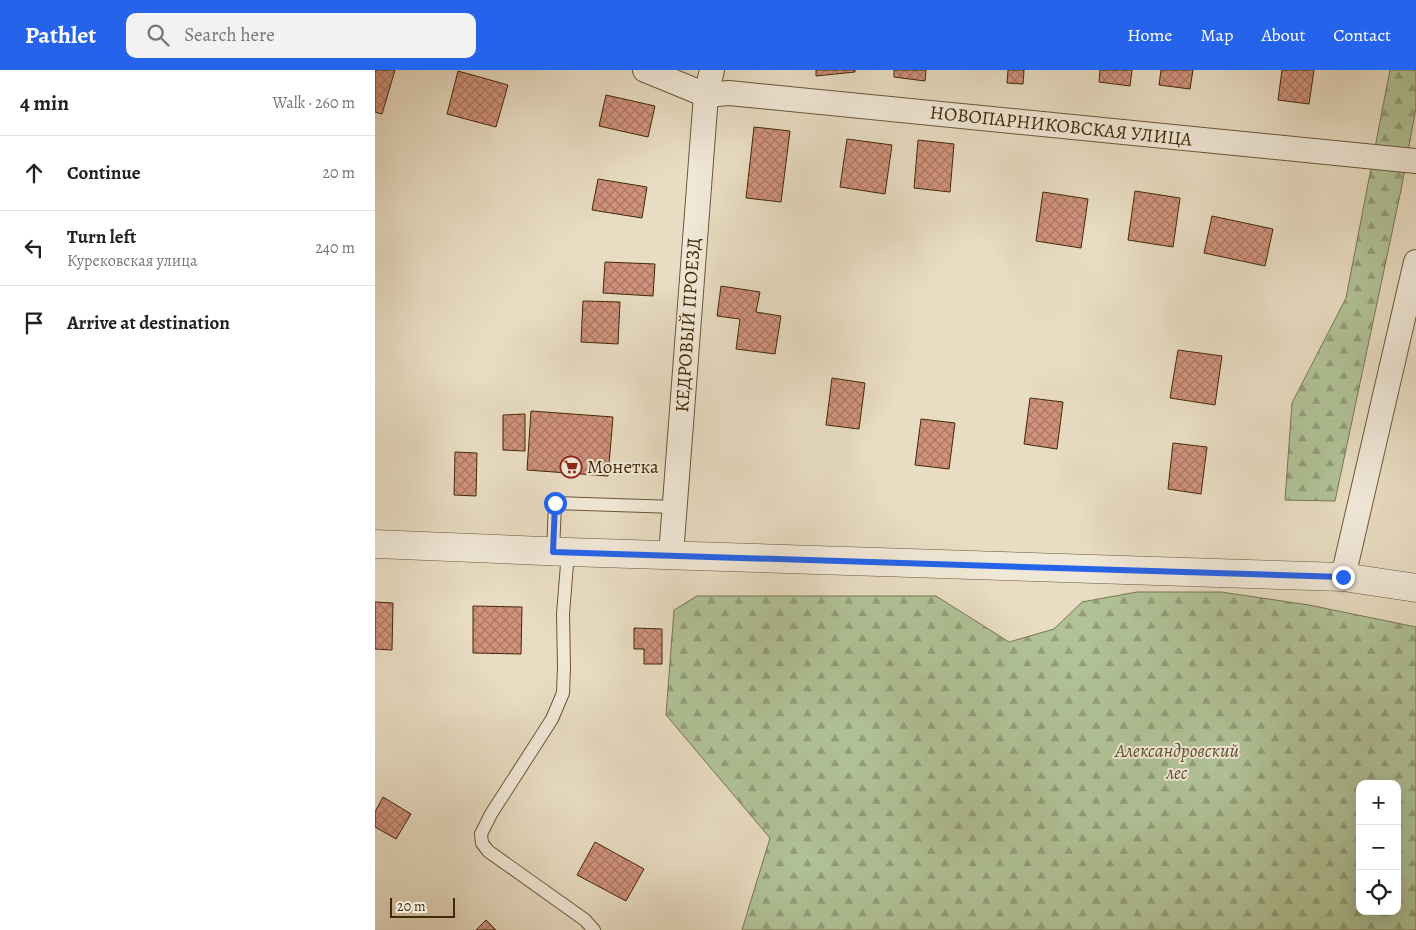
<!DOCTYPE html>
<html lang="en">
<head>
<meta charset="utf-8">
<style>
	:root { --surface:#fff; --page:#f2f2f2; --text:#222; --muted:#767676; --line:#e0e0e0; --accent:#2563eb }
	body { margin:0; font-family:Alegreya,serif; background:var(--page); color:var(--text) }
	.controls { position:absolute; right:15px; bottom:15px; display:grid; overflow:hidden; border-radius:10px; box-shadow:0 5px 20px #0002 }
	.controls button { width:45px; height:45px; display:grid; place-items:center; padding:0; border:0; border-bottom:1px solid var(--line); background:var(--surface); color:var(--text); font:25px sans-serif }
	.scale { position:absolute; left:15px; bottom:12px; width:65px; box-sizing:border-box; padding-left:5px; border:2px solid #412907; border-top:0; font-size:14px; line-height:18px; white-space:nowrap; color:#412907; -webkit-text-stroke:4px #f0e8d7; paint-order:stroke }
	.stop { position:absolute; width:15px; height:15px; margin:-11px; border:4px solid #2563eb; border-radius:50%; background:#fff }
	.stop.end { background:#2563eb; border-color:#fff; box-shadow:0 1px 5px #0008 }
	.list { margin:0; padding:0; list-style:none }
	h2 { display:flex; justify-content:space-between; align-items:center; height:65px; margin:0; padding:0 20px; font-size:21px }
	h2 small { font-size:16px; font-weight:400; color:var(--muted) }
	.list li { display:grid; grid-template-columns:32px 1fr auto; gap:15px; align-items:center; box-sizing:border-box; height:75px; padding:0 20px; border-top:1px solid var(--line) }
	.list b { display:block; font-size:19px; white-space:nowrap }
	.list p { margin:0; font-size:16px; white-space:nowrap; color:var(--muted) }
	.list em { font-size:16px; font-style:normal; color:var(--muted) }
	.icon { flex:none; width:28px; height:28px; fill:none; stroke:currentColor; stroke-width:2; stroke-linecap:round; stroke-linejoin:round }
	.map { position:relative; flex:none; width:1041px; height:860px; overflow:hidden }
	header { display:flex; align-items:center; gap:30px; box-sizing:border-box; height:70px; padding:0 25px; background:var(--accent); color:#fff }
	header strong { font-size:24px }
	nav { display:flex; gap:28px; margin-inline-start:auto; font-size:18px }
	.search { width:350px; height:45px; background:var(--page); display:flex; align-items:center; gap:12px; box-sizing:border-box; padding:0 18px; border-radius:10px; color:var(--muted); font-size:19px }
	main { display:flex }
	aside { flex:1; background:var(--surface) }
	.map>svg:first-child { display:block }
</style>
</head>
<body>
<header>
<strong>Pathlet</strong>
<div class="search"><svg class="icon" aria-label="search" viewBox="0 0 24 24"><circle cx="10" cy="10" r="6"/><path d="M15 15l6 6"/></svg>Search here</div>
<nav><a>Home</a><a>Map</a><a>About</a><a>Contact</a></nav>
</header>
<main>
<aside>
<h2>4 min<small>Walk · 260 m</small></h2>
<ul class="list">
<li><svg class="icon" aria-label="ahead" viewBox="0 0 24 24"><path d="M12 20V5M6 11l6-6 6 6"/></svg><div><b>Continue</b></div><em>20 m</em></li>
<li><svg class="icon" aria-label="left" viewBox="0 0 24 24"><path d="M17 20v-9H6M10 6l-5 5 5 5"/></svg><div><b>Turn left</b><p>Курековская улица</p></div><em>240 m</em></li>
<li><svg class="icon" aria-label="arrive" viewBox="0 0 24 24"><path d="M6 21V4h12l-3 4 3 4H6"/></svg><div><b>Arrive at destination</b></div></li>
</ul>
</aside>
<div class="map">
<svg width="1041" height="860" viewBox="0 0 1041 860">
	<defs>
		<pattern id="forest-firs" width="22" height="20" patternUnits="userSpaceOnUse" patternTransform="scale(1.25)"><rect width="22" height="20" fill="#b1c297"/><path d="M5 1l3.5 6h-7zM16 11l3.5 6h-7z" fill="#929e79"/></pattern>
		<pattern id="building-cross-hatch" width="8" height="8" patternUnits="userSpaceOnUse" patternTransform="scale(1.25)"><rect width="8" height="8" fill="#d0927d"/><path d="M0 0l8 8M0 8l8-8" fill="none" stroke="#aa7764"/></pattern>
	</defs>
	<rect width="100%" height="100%" fill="#e8dcc2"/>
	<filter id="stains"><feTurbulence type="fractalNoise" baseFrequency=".004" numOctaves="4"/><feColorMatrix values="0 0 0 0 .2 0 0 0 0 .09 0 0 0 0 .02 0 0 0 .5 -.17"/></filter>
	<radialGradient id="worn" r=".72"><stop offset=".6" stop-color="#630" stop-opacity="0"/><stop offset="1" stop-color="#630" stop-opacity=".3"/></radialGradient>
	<g fill="url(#forest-firs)" stroke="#79764f" fill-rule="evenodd">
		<polygon points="1015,0 1041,0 1041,38 1026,120 960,431 910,430 917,333 971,228"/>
		<path d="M762 522H846L934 535 1041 557V860H367L395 768 291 645 299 540 322 526H561L634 572 679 559 707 532ZM985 714H1022V841H985Z"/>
	</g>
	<g fill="url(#building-cross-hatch)" stroke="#412907">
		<polygon points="0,0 20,0 7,44 0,42"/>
		<polygon points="441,0 480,0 480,2 441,6"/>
		<polygon points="519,0 551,0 550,11 519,7"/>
		<polygon points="633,0 649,0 648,14 632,13"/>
		<polygon points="725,0 757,0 755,16 724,12"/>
		<polygon points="786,0 818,0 815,19 784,15"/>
		<polygon points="907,0 939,0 934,34 903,30"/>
		<polygon points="83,1 133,15 121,57 72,44"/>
		<polygon points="231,25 280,36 273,67 224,56"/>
		<polygon points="379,57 415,61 406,132 371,128"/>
		<polygon points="472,69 517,75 510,124 465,117"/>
		<polygon points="543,70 579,74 575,122 539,118"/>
		<polygon points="223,109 272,117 267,148 217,140"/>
		<polygon points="760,121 805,128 798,177 753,170"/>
		<polygon points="668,122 713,129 706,178 661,171"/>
		<polygon points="837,146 898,159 890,196 829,183"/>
		<polygon points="230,192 280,194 278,226 228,223"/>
		<polygon points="346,216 385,222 381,242 406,246 400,284 361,279 365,249 342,246"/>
		<polygon points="208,231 245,232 243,274 206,272"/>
		<polygon points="803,280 847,286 840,335 795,328"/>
		<polygon points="457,308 490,313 484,359 451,355"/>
		<polygon points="655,328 688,332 682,379 649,374"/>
		<polygon points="156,341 238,347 233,406 152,400"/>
		<polygon points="150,344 150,381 128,380 128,345"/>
		<polygon points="546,349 580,353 574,399 540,395"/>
		<polygon points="798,373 832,377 826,424 793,419"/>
		<polygon points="80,382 102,383 101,426 79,425"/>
		<polygon points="0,532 18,533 17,580 0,579"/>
		<polygon points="98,536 147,537 146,584 98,583"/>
		<polygon points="259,558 287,559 287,594 269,594 269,579 259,579"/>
		<polygon points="8,727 36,744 21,769 0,757 0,742"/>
		<polygon points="220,772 269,799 251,831 202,805"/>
		<polygon points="111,850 121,860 101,860"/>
	</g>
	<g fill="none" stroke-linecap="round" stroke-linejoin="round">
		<g stroke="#6b5636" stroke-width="14">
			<g id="service">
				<polyline points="178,482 180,433 300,437"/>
				<polyline points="193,482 188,544 189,597 188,623 177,649 116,744 106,764 107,773 113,781 210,850 219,860"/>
			</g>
		</g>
		<g stroke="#6b5636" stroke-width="26">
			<g id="minor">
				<polyline points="270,0 331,25 354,23 1041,91"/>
				<polyline points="296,485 331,25 337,0"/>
				<polyline points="968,507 1041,192"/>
			</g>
		</g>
		<g stroke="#6b5636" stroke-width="29">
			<polyline id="tertiary" points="0,474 193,482 968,507 1041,518"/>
		</g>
		<use href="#service" stroke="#f0e8d7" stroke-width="12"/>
		<use href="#minor" stroke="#f0e8d7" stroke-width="24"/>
		<use href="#tertiary" stroke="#f0e8d7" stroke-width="28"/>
	</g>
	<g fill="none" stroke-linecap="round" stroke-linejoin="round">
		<polyline stroke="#2563eb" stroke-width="6" points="180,433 178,482 968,507"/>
	</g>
	<defs>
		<g id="supermarket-ring" transform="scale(1.125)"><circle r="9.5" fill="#f0e8d7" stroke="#8f2418" stroke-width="1.5"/><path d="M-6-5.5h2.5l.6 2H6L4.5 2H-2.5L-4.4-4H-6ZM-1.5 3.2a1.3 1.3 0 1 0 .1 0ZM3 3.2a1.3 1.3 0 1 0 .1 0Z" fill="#8f2418"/></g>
	</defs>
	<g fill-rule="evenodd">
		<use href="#supermarket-ring" x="196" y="397"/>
	</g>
	<g text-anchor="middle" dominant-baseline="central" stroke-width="4" stroke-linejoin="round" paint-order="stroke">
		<g font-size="19" fill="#412907" stroke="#f0e8d7">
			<text transform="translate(686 56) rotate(6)">НОВОПАРНИКОВСКАЯ УЛИЦА</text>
			<text transform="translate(313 255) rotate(-86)">КЕДРОВЫЙ ПРОЕЗД</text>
		</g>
		<g font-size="19" fill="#412907" stroke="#f0e8d7" text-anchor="start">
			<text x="212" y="397">Монетка</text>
		</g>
		<g font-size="19" font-style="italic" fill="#5d4f2b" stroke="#f0e8d7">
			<text x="802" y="681">Александровский<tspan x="802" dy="22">лес</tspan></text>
		</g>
	</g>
	<rect width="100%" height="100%" filter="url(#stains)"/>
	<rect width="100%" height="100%" fill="url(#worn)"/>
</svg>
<div class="controls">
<button>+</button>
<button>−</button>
<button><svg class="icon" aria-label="locate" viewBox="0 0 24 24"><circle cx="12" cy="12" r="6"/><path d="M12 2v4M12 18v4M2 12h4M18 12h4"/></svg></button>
</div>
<div class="scale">20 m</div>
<div class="stop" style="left:180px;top:433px"></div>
<div class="stop end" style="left:968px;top:507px"></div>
</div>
</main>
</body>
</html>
